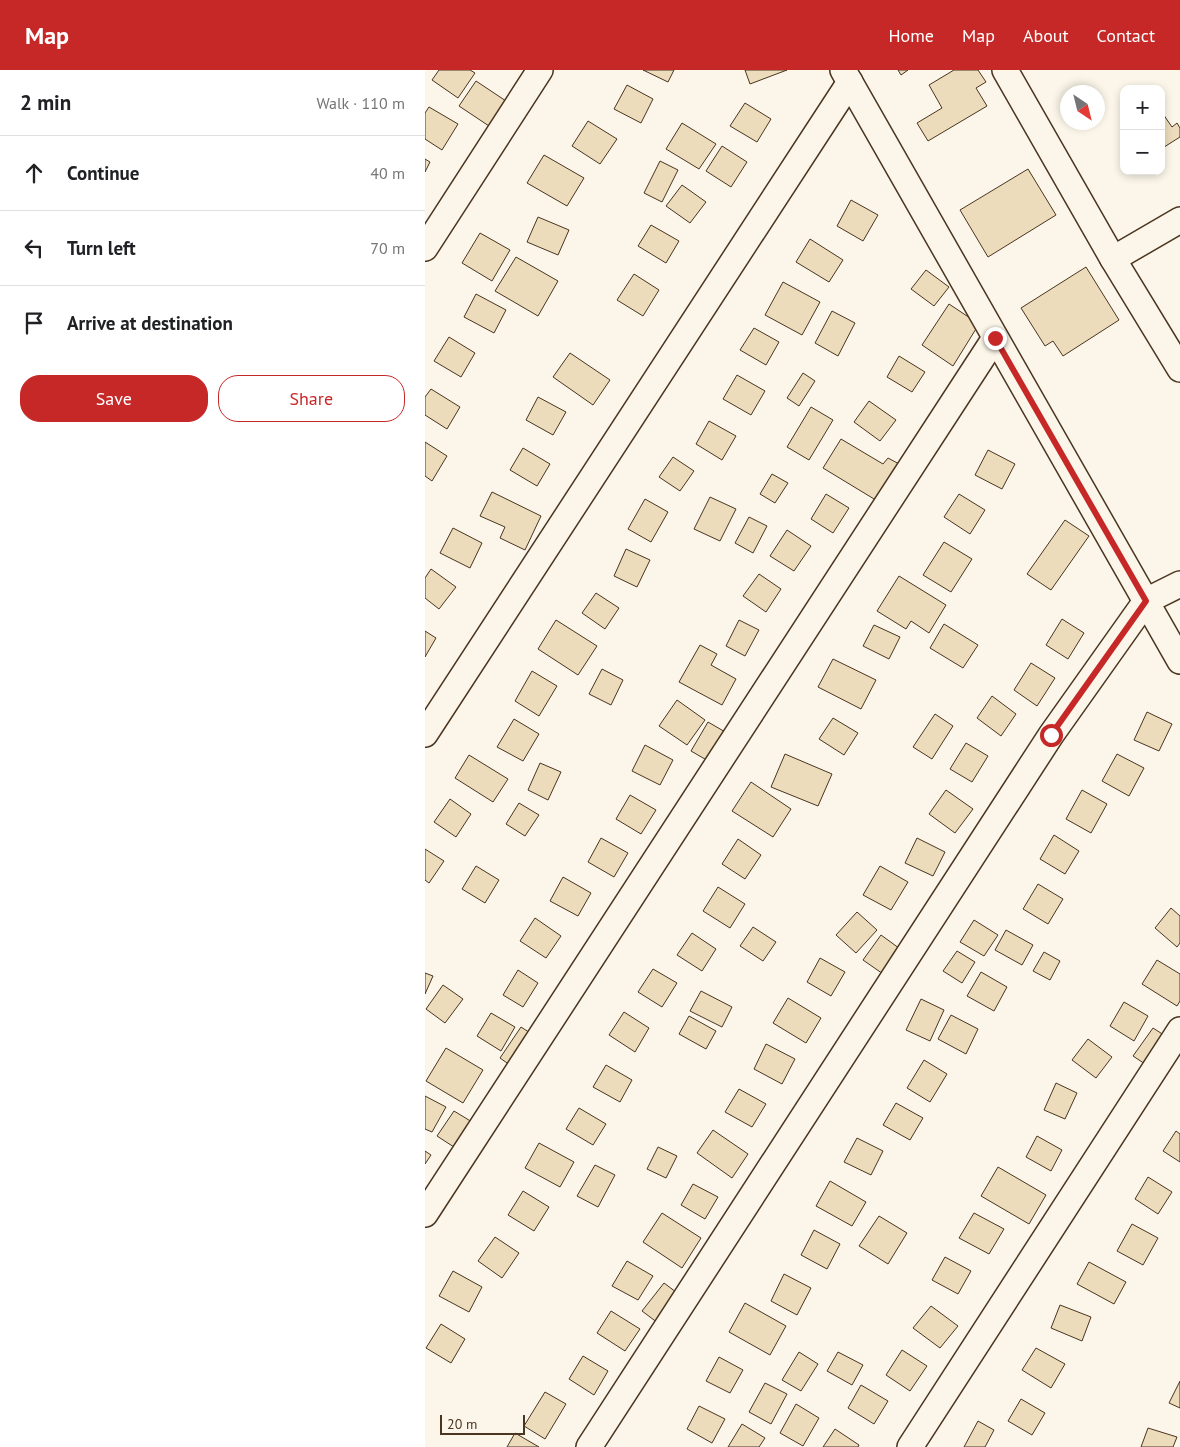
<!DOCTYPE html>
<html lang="en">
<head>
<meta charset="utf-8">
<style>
	:root { --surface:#fff; --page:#f6f6f6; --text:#202124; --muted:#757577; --line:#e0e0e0; --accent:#c62828 }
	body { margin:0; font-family:"PT Sans",sans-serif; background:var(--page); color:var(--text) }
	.controls { position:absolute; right:15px; top:15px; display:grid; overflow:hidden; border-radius:10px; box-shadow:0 2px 8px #0003 }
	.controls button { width:45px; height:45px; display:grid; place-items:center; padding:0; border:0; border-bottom:1px solid var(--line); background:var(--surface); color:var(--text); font:25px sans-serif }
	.compass { position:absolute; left:635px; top:15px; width:45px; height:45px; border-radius:50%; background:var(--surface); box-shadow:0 2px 8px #0003; rotate:145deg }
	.scale { position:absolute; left:15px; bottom:12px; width:85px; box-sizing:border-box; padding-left:5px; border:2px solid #4a3520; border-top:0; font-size:14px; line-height:18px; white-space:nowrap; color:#4a3520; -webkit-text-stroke:4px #fbf6e9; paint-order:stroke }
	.stop { position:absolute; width:15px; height:15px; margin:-11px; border:4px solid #c62828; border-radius:50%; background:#fff }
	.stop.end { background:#c62828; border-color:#fff; box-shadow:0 1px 5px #0008 }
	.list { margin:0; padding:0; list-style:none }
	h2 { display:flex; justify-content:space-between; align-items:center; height:65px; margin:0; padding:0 20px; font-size:21px }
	h2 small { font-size:16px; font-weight:400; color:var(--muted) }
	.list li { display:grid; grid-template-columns:32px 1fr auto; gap:15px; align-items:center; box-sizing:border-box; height:75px; padding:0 20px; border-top:1px solid var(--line) }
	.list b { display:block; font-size:19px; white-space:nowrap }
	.list em { font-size:16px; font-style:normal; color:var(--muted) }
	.actions { display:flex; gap:10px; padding:15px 20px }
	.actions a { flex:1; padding:11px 0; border:1px solid var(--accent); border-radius:20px; text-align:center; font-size:18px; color:var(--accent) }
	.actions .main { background:var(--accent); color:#fff }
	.icon { flex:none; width:28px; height:28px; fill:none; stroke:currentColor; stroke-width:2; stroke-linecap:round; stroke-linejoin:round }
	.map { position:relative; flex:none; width:755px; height:1377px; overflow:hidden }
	header { display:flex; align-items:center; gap:30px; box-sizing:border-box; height:70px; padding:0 25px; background:var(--accent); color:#fff }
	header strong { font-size:24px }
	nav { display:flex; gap:28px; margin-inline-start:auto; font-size:18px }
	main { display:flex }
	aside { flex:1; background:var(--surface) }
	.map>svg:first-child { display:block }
</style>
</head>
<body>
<header>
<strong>Map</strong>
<nav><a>Home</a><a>Map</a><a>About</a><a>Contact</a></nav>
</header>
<main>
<aside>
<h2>2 min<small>Walk · 110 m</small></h2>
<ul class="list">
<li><svg class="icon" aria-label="ahead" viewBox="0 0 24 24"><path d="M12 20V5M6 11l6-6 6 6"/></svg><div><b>Continue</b></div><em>40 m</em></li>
<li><svg class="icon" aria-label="left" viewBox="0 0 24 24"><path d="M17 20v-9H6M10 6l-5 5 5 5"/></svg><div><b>Turn left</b></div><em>70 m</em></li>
<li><svg class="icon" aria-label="arrive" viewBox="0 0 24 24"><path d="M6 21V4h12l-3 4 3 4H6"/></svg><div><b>Arrive at destination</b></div></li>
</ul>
<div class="actions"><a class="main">Save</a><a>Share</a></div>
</aside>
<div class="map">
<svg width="755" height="1377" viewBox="0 0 755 1377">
	<rect width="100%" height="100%" fill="#fbf6e9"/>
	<g fill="#ecdcbc" stroke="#4a3520">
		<polygon points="14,0 45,0 50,3 33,28 7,10"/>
		<polygon points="218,0 249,0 243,12"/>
		<polygon points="320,0 362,0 325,14"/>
		<polygon points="473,0 483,0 476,5"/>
		<polygon points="529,0 553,0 561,12 551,18 562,36 503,71 492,53 517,38 504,15"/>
		<polygon points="51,11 81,31 64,56 34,36"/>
		<polygon points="202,15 228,29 216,53 189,39"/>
		<polygon points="320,33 346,49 332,72 305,56"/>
		<polygon points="4,37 33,54 17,80 0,69 0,43"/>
		<polygon points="736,41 747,57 752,53 755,58 755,67 736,79"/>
		<polygon points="163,51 192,69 175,94 147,76"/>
		<polygon points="257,53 291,74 274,99 241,79"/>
		<polygon points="297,76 322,92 306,117 281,101"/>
		<polygon points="119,85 159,108 142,136 102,113"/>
		<polygon points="0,89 5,92 0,102"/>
		<polygon points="235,91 253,100 237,132 219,123"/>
		<polygon points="603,99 631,145 563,187 535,140"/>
		<polygon points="257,115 281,132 265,153 241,136"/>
		<polygon points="426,130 453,145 438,171 412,156"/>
		<polygon points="113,147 144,160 133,185 102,172"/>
		<polygon points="226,155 254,171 241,193 213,176"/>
		<polygon points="55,163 85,180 67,211 37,193"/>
		<polygon points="385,169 418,190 404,212 371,192"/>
		<polygon points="91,187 133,211 113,246 70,221"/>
		<polygon points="661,197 694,250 638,286 628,271 620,276 596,238"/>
		<polygon points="501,200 524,217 509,236 486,219"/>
		<polygon points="209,204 234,220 218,246 192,230"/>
		<polygon points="358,212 395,232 377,265 340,245"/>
		<polygon points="51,224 81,240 69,263 39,247"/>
		<polygon points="524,234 554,254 528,296 497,275"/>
		<polygon points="407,241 430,253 413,286 390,273"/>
		<polygon points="329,258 354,272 341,295 315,280"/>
		<polygon points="24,267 50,283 36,307 9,291"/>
		<polygon points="145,283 185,310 168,335 128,307"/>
		<polygon points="474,286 500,302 487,322 462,307"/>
		<polygon points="378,303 390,311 374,336 362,328"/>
		<polygon points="312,305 340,321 326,345 298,329"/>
		<polygon points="6,319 35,337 22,359 0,345 0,327"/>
		<polygon points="113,327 141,342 128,365 101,350"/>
		<polygon points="444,331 471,350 455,371 429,352"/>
		<polygon points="386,337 408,350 384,390 362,377"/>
		<polygon points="284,351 311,366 297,390 271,374"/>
		<polygon points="416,369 458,394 463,388 476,395 454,432 398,398"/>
		<polygon points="0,372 22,386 7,411 0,406"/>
		<polygon points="98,378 125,394 112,416 85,400"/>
		<polygon points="563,380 590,394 577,419 550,405"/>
		<polygon points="248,387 269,401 255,421 234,407"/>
		<polygon points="347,404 363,413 350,433 335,424"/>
		<polygon points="67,422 116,446 100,480 75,468 80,457 55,446"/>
		<polygon points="401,424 424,438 408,463 386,449"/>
		<polygon points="534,424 560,440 545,464 519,447"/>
		<polygon points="285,427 311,439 295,471 269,459"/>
		<polygon points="220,429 243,442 226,472 203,459"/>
		<polygon points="324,447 342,456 328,483 310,473"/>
		<polygon points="640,450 664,466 626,520 602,504"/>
		<polygon points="28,458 57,473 45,498 15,483"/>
		<polygon points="362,460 386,476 369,501 345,486"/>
		<polygon points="519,472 547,489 526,522 498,505"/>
		<polygon points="201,479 225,490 212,517 189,506"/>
		<polygon points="6,499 31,517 14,539 0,528 0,508"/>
		<polygon points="334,504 356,519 341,542 318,526"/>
		<polygon points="474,506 521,535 504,563 486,551 481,559 452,541"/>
		<polygon points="171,523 194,538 180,559 157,543"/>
		<polygon points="637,549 659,563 643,589 621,575"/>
		<polygon points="131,550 172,576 153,605 113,579"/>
		<polygon points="314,550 334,560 320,586 301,576"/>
		<polygon points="519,554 553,575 538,598 505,578"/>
		<polygon points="449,555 475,567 464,589 438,576"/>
		<polygon points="0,561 11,568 0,587"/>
		<polygon points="275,575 292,584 286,595 311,609 297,635 254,612"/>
		<polygon points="408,589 451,610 436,639 393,617"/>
		<polygon points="606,593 630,608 612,636 589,620"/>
		<polygon points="177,599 198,610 186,635 164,624"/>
		<polygon points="107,601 132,616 114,646 90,631"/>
		<polygon points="567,626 591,644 576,666 552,648"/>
		<polygon points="252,630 280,650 262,675 234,656"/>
		<polygon points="722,642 747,654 734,681 709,670"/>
		<polygon points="510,644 528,656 507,689 488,677"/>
		<polygon points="408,648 433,663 419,685 394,669"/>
		<polygon points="89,649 114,664 98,691 72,677"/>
		<polygon points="283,652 302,663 285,692 266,681"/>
		<polygon points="541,673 563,686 547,712 525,699"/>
		<polygon points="220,675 248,690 235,715 207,701"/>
		<polygon points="360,684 407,704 393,736 346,717"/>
		<polygon points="692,684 719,698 704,726 677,711"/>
		<polygon points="44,685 83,709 68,732 30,708"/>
		<polygon points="115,693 136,702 123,730 103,720"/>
		<polygon points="326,712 366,739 348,767 307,741"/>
		<polygon points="521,720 548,739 530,763 504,744"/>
		<polygon points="657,720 682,734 666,763 641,749"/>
		<polygon points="205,725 231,740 216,764 191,749"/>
		<polygon points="25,729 46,744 31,767 9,752"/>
		<polygon points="94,733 114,745 100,766 81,754"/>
		<polygon points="629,765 654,781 640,804 615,789"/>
		<polygon points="176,768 203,783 189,807 163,792"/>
		<polygon points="492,768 520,782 508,806 480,793"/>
		<polygon points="313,769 336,785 320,809 297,794"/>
		<polygon points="0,779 19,791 4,813 0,810"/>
		<polygon points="51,796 74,810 60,833 37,819"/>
		<polygon points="455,796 483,812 466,840 438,825"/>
		<polygon points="138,807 166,823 153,846 125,831"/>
		<polygon points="613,814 638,829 623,854 598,839"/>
		<polygon points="293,817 320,834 305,858 278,841"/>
		<polygon points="746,838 755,846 755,873 752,877 730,858"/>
		<polygon points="432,842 452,860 431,883 411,865"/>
		<polygon points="110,848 136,866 121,888 95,871"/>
		<polygon points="549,850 573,865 559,886 535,872"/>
		<polygon points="328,857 351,872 338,891 315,876"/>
		<polygon points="581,860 608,875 597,895 570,880"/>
		<polygon points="267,863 291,879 277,901 252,885"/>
		<polygon points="456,865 478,881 461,906 438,890"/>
		<polygon points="532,881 550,892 537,913 518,901"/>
		<polygon points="619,882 635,891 625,910 608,901"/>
		<polygon points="395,888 420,902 406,926 382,912"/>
		<polygon points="732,890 755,904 755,931 752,936 717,914"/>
		<polygon points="228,899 252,913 237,937 213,922"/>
		<polygon points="93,900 113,913 98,937 78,925"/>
		<polygon points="556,902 582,917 569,941 542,926"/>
		<polygon points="0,903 8,906 0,924"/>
		<polygon points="18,915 38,929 20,953 1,939"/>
		<polygon points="276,921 307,937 297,957 265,941"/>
		<polygon points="363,928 396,948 381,973 348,953"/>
		<polygon points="496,929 519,940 505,971 481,960"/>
		<polygon points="699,932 723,946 709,971 685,956"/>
		<polygon points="199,942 224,958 210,982 184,965"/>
		<polygon points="66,943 90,957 76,981 52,966"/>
		<polygon points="526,945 553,959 541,984 513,969"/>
		<polygon points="264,946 291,961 281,979 254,964"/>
		<polygon points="96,957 113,968 92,1000 75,988"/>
		<polygon points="728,958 742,967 723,996 708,986"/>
		<polygon points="663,969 687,987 671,1008 647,990"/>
		<polygon points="341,974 370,989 357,1014 329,999"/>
		<polygon points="21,978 58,1000 38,1033 1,1011"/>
		<polygon points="499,990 522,1004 505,1032 482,1018"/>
		<polygon points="181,995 207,1010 195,1032 168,1017"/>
		<polygon points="631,1013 652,1023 640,1049 619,1040"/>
		<polygon points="314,1019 341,1034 327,1057 300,1042"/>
		<polygon points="0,1026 21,1037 7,1062 0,1059"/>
		<polygon points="471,1033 498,1048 485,1070 458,1055"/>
		<polygon points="154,1038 181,1054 168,1075 141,1059"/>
		<polygon points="29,1041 52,1055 35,1081 12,1066"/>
		<polygon points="288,1060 323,1084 307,1108 272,1083"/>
		<polygon points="751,1061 755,1064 755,1092 738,1081"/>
		<polygon points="612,1066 637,1080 626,1101 601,1087"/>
		<polygon points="432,1068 458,1081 446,1105 419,1092"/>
		<polygon points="114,1073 149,1092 135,1117 100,1098"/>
		<polygon points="233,1077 252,1086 241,1108 222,1099"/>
		<polygon points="0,1081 6,1085 0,1094"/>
		<polygon points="170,1095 190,1105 173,1137 152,1126"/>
		<polygon points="573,1097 621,1125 604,1154 556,1126"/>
		<polygon points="723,1107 747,1122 733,1144 710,1129"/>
		<polygon points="405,1111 441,1132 427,1156 391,1136"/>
		<polygon points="268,1114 293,1127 280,1149 256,1135"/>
		<polygon points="98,1121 124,1137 109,1161 83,1145"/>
		<polygon points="237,1143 276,1168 257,1198 218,1172"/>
		<polygon points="549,1143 579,1159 564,1184 534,1168"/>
		<polygon points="454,1146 482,1163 463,1194 434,1176"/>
		<polygon points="707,1154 733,1168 718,1195 692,1181"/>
		<polygon points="389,1160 415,1174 402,1199 376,1185"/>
		<polygon points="70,1167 94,1183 77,1208 53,1191"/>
		<polygon points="520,1187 546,1201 533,1224 507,1210"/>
		<polygon points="202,1191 228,1206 213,1230 187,1216"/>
		<polygon points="664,1192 701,1212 689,1234 652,1214"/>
		<polygon points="28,1201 57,1217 44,1242 14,1226"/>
		<polygon points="359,1204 386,1218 372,1245 346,1231"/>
		<polygon points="239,1213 259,1228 237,1256 217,1241"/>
		<polygon points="320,1233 361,1256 345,1285 304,1262"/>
		<polygon points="635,1235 666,1247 657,1271 626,1258"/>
		<polygon points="506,1236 533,1256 515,1278 488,1258"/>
		<polygon points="186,1241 215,1259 200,1281 172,1263"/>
		<polygon points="16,1254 40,1269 26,1293 1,1278"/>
		<polygon points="611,1278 640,1294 626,1318 597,1300"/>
		<polygon points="477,1280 502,1296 485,1321 461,1305"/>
		<polygon points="374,1282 393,1294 376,1321 357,1310"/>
		<polygon points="413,1282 438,1295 427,1315 402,1301"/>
		<polygon points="158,1286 183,1301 169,1325 144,1309"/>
		<polygon points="294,1287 318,1300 305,1323 281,1311"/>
		<polygon points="755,1311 755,1338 744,1333"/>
		<polygon points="340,1313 362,1324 346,1354 324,1342"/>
		<polygon points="436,1315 463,1331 449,1354 423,1338"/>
		<polygon points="120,1322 141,1334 120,1369 99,1356"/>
		<polygon points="596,1329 620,1343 607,1365 583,1351"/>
		<polygon points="371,1334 394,1348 378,1376 355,1363"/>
		<polygon points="274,1336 300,1349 287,1373 262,1359"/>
		<polygon points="553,1351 569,1360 560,1377 539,1377"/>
		<polygon points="317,1354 340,1368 334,1377 303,1377"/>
		<polygon points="723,1358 752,1367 748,1377 716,1377"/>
		<polygon points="410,1359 434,1375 433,1377 398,1377"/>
		<polygon points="90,1363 114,1377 82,1377"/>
	</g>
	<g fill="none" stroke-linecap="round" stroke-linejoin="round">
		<g stroke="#4a3520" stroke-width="28">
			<g id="street">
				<polyline points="418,0 755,591"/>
				<polyline points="580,0 688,189 755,299"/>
				<polyline points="0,178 115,0"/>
				<polyline points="688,189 755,150"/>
				<polyline points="0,664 425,12"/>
				<polyline points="0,1144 570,268"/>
				<polyline points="164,1377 626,665 721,531 755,514"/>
				<polyline points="485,1377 755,960"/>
			</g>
		</g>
		<use href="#street" stroke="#fbf6e9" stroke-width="25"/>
	</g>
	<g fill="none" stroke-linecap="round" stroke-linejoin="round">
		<polyline stroke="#c62828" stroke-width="6" points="570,268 721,531 626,665"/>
	</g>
</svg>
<div class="controls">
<button>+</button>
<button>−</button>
</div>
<svg class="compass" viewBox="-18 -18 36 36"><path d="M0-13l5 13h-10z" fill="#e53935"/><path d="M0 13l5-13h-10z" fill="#757577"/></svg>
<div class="scale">20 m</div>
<div class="stop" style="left:626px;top:665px"></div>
<div class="stop end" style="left:570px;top:268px"></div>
</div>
</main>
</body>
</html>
